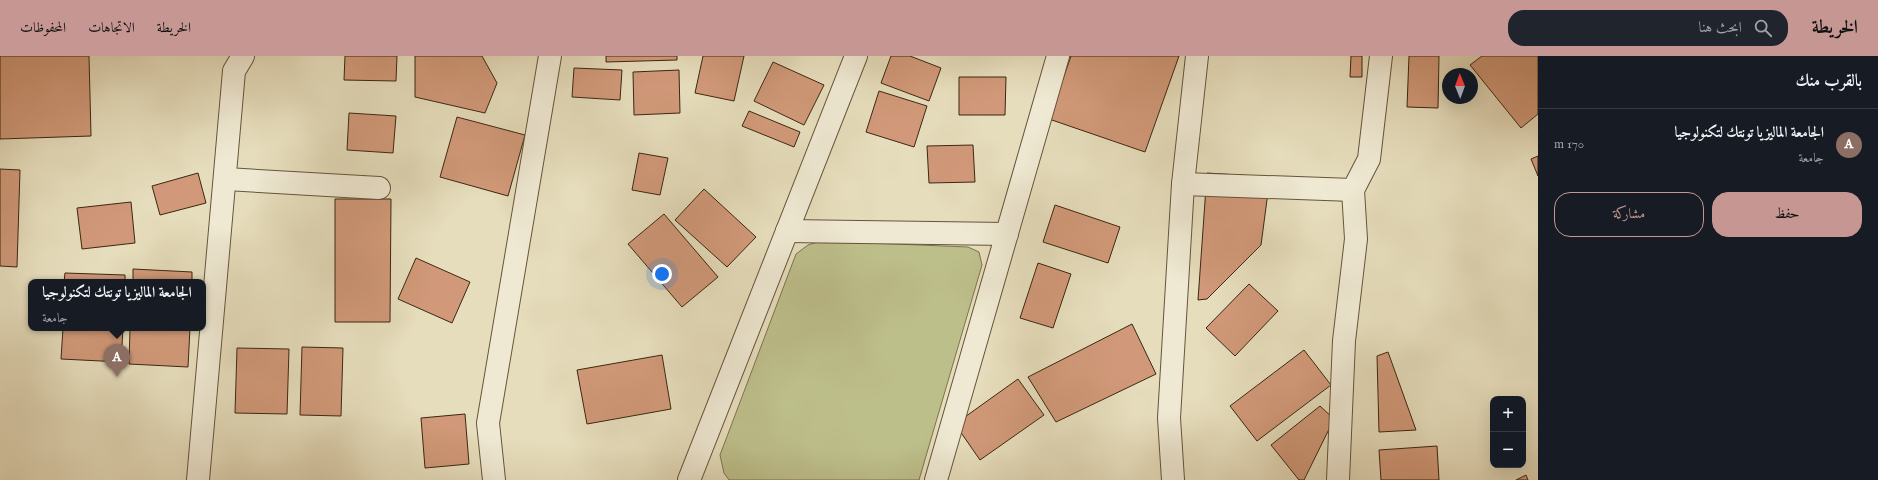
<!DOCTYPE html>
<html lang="ar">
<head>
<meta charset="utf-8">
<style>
	:root { --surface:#171b24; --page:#20242c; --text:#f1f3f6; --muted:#9ea1a6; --line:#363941; --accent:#c59692 }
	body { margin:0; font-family:"IM FELL English",Amiri,serif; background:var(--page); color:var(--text); direction:rtl }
	.controls { position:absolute; right:12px; bottom:12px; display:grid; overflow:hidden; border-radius:8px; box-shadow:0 4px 16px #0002 }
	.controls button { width:36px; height:36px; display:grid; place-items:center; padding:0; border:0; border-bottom:1px solid var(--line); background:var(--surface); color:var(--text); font:20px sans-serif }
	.compass { position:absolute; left:1442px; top:12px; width:36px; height:36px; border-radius:50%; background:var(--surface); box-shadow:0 4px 16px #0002; rotate:359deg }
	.you { position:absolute; left:662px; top:218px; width:14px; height:14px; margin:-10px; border:3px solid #fff; border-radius:50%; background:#1a73e8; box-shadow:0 0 0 6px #1a73e833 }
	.badge { display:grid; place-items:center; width:26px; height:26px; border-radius:50%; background:var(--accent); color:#fff; font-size:13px; font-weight:700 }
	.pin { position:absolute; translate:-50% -33px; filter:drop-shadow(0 1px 2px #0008) }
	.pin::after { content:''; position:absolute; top:21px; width:14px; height:12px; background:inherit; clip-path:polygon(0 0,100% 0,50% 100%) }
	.popup { position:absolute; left:28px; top:223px; width:178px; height:52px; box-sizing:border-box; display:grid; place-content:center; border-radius:8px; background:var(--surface); filter:drop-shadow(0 1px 3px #0005); font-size:13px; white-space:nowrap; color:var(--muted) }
	.popup b { font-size:15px; color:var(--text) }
	.popup::after { content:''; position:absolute; left:50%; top:100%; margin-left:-8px; border:8px solid transparent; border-top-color:var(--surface) }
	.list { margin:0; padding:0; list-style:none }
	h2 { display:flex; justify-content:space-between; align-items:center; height:52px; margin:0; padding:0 16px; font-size:17px }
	h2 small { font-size:13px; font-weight:400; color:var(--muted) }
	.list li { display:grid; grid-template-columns:26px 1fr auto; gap:12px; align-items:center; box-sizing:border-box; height:72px; padding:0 16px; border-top:1px solid var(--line) }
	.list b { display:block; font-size:15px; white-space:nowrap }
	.list p { margin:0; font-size:13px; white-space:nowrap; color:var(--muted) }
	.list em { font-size:13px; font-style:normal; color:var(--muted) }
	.actions { display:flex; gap:8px; padding:12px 16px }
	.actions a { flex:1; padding:9px 0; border:1px solid var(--accent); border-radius:16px; text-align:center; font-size:14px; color:var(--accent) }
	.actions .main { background:var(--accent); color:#111 }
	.icon { flex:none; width:22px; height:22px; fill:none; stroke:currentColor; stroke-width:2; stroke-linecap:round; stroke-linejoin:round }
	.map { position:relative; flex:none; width:1538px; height:424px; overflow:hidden; direction:ltr }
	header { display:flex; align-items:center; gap:24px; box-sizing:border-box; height:56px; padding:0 20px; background:var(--accent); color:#111 }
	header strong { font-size:19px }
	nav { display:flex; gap:22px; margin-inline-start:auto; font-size:14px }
	.search { width:280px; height:36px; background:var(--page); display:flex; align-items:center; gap:10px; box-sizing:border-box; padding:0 14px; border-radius:16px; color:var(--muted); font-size:15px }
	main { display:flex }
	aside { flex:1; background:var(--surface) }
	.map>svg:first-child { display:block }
</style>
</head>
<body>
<header>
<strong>الخريطة</strong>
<div class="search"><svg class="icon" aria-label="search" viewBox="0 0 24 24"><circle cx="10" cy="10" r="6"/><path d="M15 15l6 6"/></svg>ابحث هنا</div>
<nav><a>الخريطة</a><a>الاتجاهات</a><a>المحفوظات</a></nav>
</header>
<main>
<aside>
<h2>بالقرب منك<small></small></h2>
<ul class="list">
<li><span class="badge" style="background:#8d6e63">A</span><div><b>الجامعة الماليزيا تونتك لتكنولوجيا</b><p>جامعة</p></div><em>170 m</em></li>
</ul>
<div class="actions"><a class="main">حفظ</a><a>مشاركة</a></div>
</aside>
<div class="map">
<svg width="1538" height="424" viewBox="0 0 1538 424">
	<rect width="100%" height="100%" fill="#e6ddbc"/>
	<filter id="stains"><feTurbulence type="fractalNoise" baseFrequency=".005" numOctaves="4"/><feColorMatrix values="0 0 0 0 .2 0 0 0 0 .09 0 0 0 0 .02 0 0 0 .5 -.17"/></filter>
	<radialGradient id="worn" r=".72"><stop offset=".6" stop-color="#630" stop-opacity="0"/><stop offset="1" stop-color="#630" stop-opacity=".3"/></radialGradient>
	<polygon fill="#bdbf8b" stroke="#7c734e" points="821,185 968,191 979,196 982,209 919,424 729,424 724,417 720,399 796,198 808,189"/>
	<g fill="#d19979" stroke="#3b2710">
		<polygon points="0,0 89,0 91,80 0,83"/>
		<polygon points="345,0 397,0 396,25 344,24"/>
		<polygon points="415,0 482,0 497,27 485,57 415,41"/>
		<polygon points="606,0 677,0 677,4 606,6"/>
		<polygon points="703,0 744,0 734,45 695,37"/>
		<polygon points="891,0 910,0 941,12 929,45 881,27"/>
		<polygon points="1071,0 1179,0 1145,96 1049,63"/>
		<polygon points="1351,0 1362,0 1362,21 1350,21"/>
		<polygon points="1409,0 1439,0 1438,52 1407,51"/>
		<polygon points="1482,0 1538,0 1538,58 1521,72 1470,9"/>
		<polygon points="773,6 824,29 804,69 754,45"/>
		<polygon points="574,12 622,14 620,44 572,41"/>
		<polygon points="679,14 680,57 634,59 633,16"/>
		<polygon points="959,21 1006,21 1005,59 959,59"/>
		<polygon points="879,35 927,50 914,91 866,76"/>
		<polygon points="749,55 800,76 794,91 742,70"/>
		<polygon points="349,57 396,60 393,97 347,94"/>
		<polygon points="457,61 525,79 508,140 440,121"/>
		<polygon points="973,89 975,126 929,127 927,90"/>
		<polygon points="639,97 668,102 660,139 632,134"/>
		<polygon points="1538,100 1538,120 1531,103"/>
		<polygon points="0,113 20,114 17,211 0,210"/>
		<polygon points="198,117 206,147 160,159 152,130"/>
		<polygon points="1207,117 1270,121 1261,189 1207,243 1198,244"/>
		<polygon points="704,133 756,181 727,211 675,164"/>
		<polygon points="335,143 391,143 390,266 335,266"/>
		<polygon points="131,146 135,187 82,193 77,152"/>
		<polygon points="1055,149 1120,171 1108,207 1043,186"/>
		<polygon points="664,158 718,221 682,251 628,188"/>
		<polygon points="416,202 470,226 452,267 398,243"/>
		<polygon points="1038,207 1071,218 1053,272 1020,262"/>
		<polygon points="133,213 192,216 192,226 133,226"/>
		<polygon points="65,217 125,219 125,226 64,226"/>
		<polygon points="1249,228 1278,255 1235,300 1206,272"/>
		<polygon points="1132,268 1156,318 1056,366 1028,321"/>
		<polygon points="63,272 123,272 121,306 61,303"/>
		<polygon points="130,272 190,272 188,311 129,308"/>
		<polygon points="302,291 343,292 341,360 300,359"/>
		<polygon points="237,292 289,293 287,358 235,357"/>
		<polygon points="1304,294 1331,329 1257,385 1230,350"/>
		<polygon points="1388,296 1416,374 1379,376 1377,300"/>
		<polygon points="662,299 671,353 587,368 577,314"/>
		<polygon points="1018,323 1044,359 980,404 955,368"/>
		<polygon points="1320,350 1334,363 1304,424 1299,424 1271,389"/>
		<polygon points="465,358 469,408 425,412 421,362"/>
		<polygon points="1437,390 1439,424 1381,424 1379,394"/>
		<polygon points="1526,419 1528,424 1516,424"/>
	</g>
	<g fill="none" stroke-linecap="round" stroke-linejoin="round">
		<g stroke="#66543b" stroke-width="24">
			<g id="street">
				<polyline points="226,123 379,132"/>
				<polyline points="1183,128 1353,134"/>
				<polyline points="787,175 1007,178"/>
				<polyline points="198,424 234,15 243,0"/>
				<polyline points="494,424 488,367 550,0"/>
				<polyline points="689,424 856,0"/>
				<polyline points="936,424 1058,0"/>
				<polyline points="1173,424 1169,362 1183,128 1197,0"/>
				<polyline points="1338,424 1344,285 1356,183 1353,134 1369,103 1381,0"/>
			</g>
		</g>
		<use href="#street" stroke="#efe9d3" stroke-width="22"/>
	</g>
	<rect width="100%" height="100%" filter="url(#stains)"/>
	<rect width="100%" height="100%" fill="url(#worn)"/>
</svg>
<div class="controls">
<button>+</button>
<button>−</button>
</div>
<svg class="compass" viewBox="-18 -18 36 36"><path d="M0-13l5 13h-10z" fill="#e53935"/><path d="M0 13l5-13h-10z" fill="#9ea1a6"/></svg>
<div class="you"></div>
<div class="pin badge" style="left:117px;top:321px;background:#8d6e63">A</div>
<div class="popup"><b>الجامعة الماليزيا تونتك لتكنولوجيا</b>جامعة</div>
</div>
</main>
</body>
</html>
